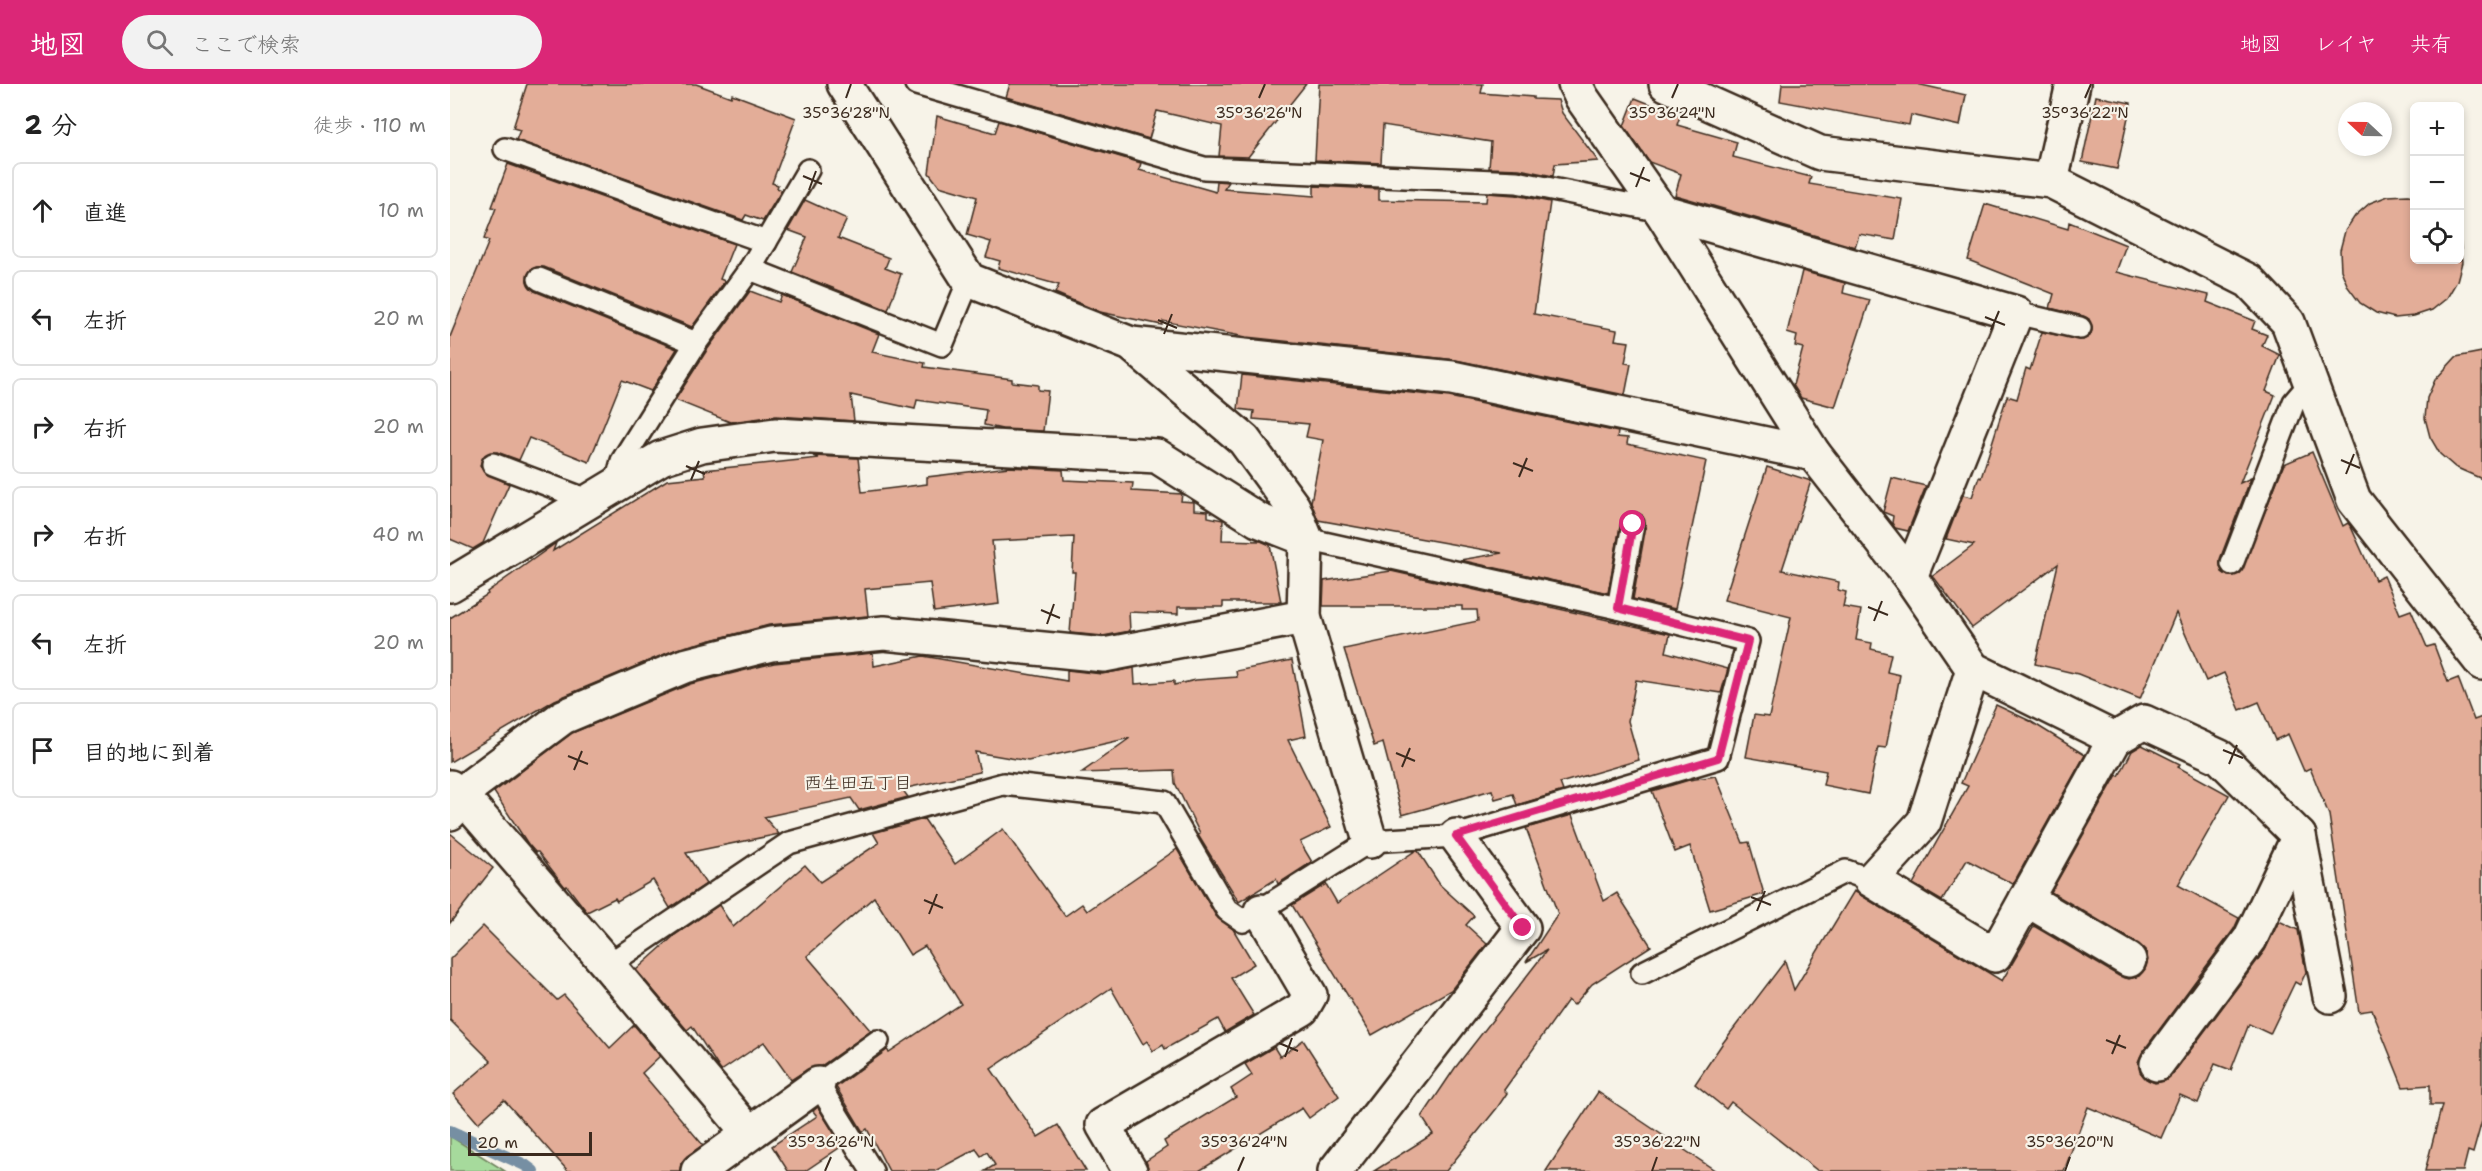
<!DOCTYPE html>
<html lang="ja">
<head>
<meta charset="utf-8">
<style>
	:root { --surface:#fff; --page:#f2f2f2; --text:#222; --muted:#767676; --line:#e0e0e0; --accent:#db2777 }
	body { margin:0; font-family:"Shantell Sans","Klee One",sans-serif; background:var(--page); color:var(--text) }
	.controls { position:absolute; right:18px; top:18px; display:grid; overflow:hidden; border-radius:9px; box-shadow:0 3px 9px #0003 }
	.controls button { width:54px; height:54px; display:grid; place-items:center; padding:0; border:0; border-bottom:2px solid var(--line); background:var(--surface); color:var(--text); font:30px sans-serif }
	.compass { position:absolute; left:1888px; top:18px; width:54px; height:54px; border-radius:50%; background:var(--surface); box-shadow:0 3px 9px #0003; rotate:292deg }
	.scale { position:absolute; left:18px; bottom:15px; width:124px; box-sizing:border-box; padding-left:6px; border:3px solid #3b2a1e; border-top:0; font-size:16px; line-height:21px; white-space:nowrap; color:#3b2a1e; -webkit-text-stroke:4px #f7f3e8; paint-order:stroke }
	.stop { position:absolute; width:18px; height:18px; margin:-14px; border:4px solid #db2777; border-radius:50%; background:#fff }
	.stop.end { background:#db2777; border-color:#fff; box-shadow:0 2px 6px #0008 }
	.list { margin:0; padding:0; list-style:none }
	h2 { display:flex; justify-content:space-between; align-items:center; height:78px; margin:0; padding:0 24px; font-size:26px }
	h2 small { font-size:20px; font-weight:400; color:var(--muted) }
	.list li { display:grid; grid-template-columns:39px 1fr auto; gap:18px; align-items:center; box-sizing:border-box; height:96px; margin:0 12px 12px; padding:0 12px; border:2px solid var(--line); border-radius:9px }
	.list b { display:block; font-size:22px; white-space:nowrap }
	.list em { font-size:20px; font-style:normal; color:var(--muted) }
	.icon { flex:none; width:33px; height:33px; fill:none; stroke:currentColor; stroke-width:2; stroke-linecap:round; stroke-linejoin:round }
	.map { position:relative; flex:none; width:2032px; height:1087px; overflow:hidden }
	header { display:flex; align-items:center; gap:36px; box-sizing:border-box; height:84px; padding:0 30px; background:var(--accent); color:#fff }
	header strong { font-size:28px }
	nav { display:flex; gap:33px; margin-inline-start:auto; font-size:21px }
	.search { width:420px; height:54px; background:var(--page); display:flex; align-items:center; gap:15px; box-sizing:border-box; padding:0 21px; border-radius:33px; color:var(--muted); font-size:22px }
	main { display:flex }
	aside { flex:1; background:var(--surface) }
	.map>svg:first-child { display:block }
</style>
</head>
<body>
<header>
<strong>地図</strong>
<div class="search"><svg class="icon" aria-label="search" viewBox="0 0 24 24"><circle cx="10" cy="10" r="6"/><path d="M15 15l6 6"/></svg>ここで検索</div>
<nav><a>地図</a><a>レイヤ</a><a>共有</a></nav>
</header>
<main>
<aside>
<h2>2 分<small>徒歩 · 110 m</small></h2>
<ul class="list">
<li><svg class="icon" aria-label="ahead" viewBox="0 0 24 24"><path d="M12 20V5M6 11l6-6 6 6"/></svg><div><b>直進</b></div><em>10 m</em></li>
<li><svg class="icon" aria-label="left" viewBox="0 0 24 24"><path d="M17 20v-9H6M10 6l-5 5 5 5"/></svg><div><b>左折</b></div><em>20 m</em></li>
<li><svg class="icon" aria-label="right" viewBox="0 0 24 24"><path d="M7 20v-9h11M14 6l5 5-5 5"/></svg><div><b>右折</b></div><em>20 m</em></li>
<li><svg class="icon" aria-label="right" viewBox="0 0 24 24"><path d="M7 20v-9h11M14 6l5 5-5 5"/></svg><div><b>右折</b></div><em>40 m</em></li>
<li><svg class="icon" aria-label="left" viewBox="0 0 24 24"><path d="M17 20v-9H6M10 6l-5 5 5 5"/></svg><div><b>左折</b></div><em>20 m</em></li>
<li><svg class="icon" aria-label="arrive" viewBox="0 0 24 24"><path d="M6 21V4h12l-3 4 3 4H6"/></svg><div><b>目的地に到着</b></div></li>
</ul>
</aside>
<div class="map">
<svg width="2032" height="1087" viewBox="0 0 2032 1087">
	<rect width="100%" height="100%" fill="#f7f3e8"/>
	<filter id="ink" filterUnits="userSpaceOnUse"><feTurbulence type="fractalNoise" baseFrequency=".0167" numOctaves="2"/><feDisplacementMap in="SourceGraphic" scale="12" xChannelSelector="R" yChannelSelector="G"/><feConvolveMatrix kernelMatrix="1 2 1 2 8 2 1 2 1" color-interpolation-filters="sRGB"/></filter>
	<g filter="url(#ink)">
		<polygon fill="#a6da9c" stroke="#70825d" stroke-width="1.5" points="0,1052 55,1087 0,1087"/>
		<g fill="none" stroke-linecap="round" stroke-linejoin="round">
			<polyline stroke="#768fa3" stroke-width="12" points="0,1047 75,1081 83,1087"/>
		</g>
		<g fill="#e3ad98" stroke="#3b2a1e" stroke-width="1.5">
			<polygon points="77,0 246,0 281,13 282,10 346,34 322,99 328,101 327,104 332,106 313,137 296,131 293,136 66,56 70,46 63,44"/>
			<polygon points="560,0 856,0 798,73 769,72 772,42 707,27 699,55 556,13"/>
			<polygon points="869,0 1033,0 1031,9 1083,13 1083,15 1108,16 1112,29 1148,77 1105,80 1103,92 1069,85 1039,84 1041,58 933,41 931,79 865,76"/>
			<polygon points="1332,0 1467,0 1516,11 1510,42 1461,31 1459,41 1330,17"/>
			<polygon points="1646,12 1681,19 1667,85 1632,78"/>
			<polygon points="1185,14 1230,32 1227,41 1287,58 1283,73 1361,93 1359,100 1452,115 1445,156 1409,150 1405,163 1225,111 1231,90 1199,78 1174,42"/>
			<polygon points="487,32 545,49 549,37 691,79 689,86 766,108 767,97 779,98 774,105 864,112 864,102 929,105 929,116 1036,118 1037,109 1065,111 1100,118 1084,230 1167,246 1165,256 1179,258 1175,279 1181,280 1175,311 1006,276 796,253 713,237 712,241 650,228 605,209 609,201 548,184 550,177 536,173 541,158 517,151 527,113 489,102 479,89"/>
			<polygon points="58,80 284,160 270,195 275,197 242,243 94,183 87,183 81,185 77,197 84,207 227,265 201,307 172,296 139,378 79,354 69,376 47,368 35,371 30,381 34,388 59,400 33,459 23,465 0,455 0,253 39,157 34,155 46,124 42,123"/>
			<polygon points="1958,111 1965,113 1965,176 2010,176 2010,155 2012,178 2007,197 1997,214 1982,226 1964,232 1945,234 1926,229 1910,219 1898,203 1891,186 1890,166 1895,147 1905,132 1920,119 1938,112"/>
			<polygon points="355,116 397,135 388,154 439,174 435,184 451,190 438,226 342,188 357,153 338,146"/>
			<polygon points="1535,120 1618,145 1619,138 1676,161 1666,188 1759,211 1757,218 1805,237 1802,245 1817,251 1812,262 1830,271 1816,307 1825,311 1790,399 1801,394 1770,475 1772,488 1778,492 1790,489 1834,380 1862,368 1893,442 1898,439 1901,443 1925,496 1934,492 1950,530 1961,526 1977,563 1984,561 1998,598 2008,594 2024,636 2032,633 2032,1037 2023,1069 2018,1067 2013,1087 1975,1087 1992,1021 1980,1021 1980,1001 1953,1003 1922,926 1909,928 1879,731 1860,684 1854,687 1838,650 1825,656 1809,618 1790,626 1774,589 1756,597 1726,529 1690,615 1628,590 1585,580 1608,480 1522,544 1483,492 1524,461 1496,455 1513,411 1522,413 1529,393 1531,394 1557,312 1567,315 1576,284 1580,286 1592,248 1633,256 1640,252 1642,246 1639,235 1633,232 1600,224 1604,210 1518,176"/>
			<polygon points="1352,187 1395,199 1393,209 1420,216 1385,323 1351,314 1343,301 1353,264 1345,262 1347,252 1337,249"/>
			<polygon points="300,207 329,218 332,211 429,250 422,268 475,279 474,283 562,295 562,298 588,301 588,306 598,307 593,347 552,345 534,341 536,326 467,316 465,325 401,311 404,337 326,332 280,338 225,316 257,266"/>
			<polygon points="2032,268 2032,395 2005,383 1990,370 1980,353 1975,334 1977,314 1985,296 2006,273"/>
			<polygon points="792,291 999,313 1168,348 1167,353 1178,354 1177,360 1256,377 1225,525 1183,515 1196,442 1192,431 1186,428 1178,428 1171,437 1158,509 1010,476 1052,469 868,436 861,418 873,356 856,353 859,340 803,335 804,327 788,325"/>
			<polygon points="363,372 408,374 412,408 477,400 477,393 559,383 613,386 614,396 683,399 682,407 732,410 731,417 744,418 744,426 758,427 758,433 773,436 772,456 811,457 820,461 831,518 773,518 773,523 728,523 728,530 679,528 680,547 653,552 620,549 625,488 622,488 624,453 542,457 549,520 484,528 480,499 415,505 418,532 319,541 227,565 105,616 0,678 0,534 38,510 37,508 106,459 103,467 217,396 255,392 254,386 369,374"/>
			<polygon points="1317,383 1361,397 1332,486 1389,498 1388,506 1396,508 1393,523 1411,526 1406,556 1422,559 1421,565 1441,570 1437,588 1450,591 1436,664 1428,663 1418,710 1373,701 1376,687 1296,673 1304,631 1319,633 1341,533 1274,516"/>
			<polygon points="1442,394 1476,402 1458,447 1445,444 1442,439 1443,432 1433,428"/>
			<polygon points="941,487 1220,550 1216,568 1278,585 1271,609 1186,596 1178,637 1189,676 1110,699 1113,707 1067,721 1063,710 1045,715 1042,706 952,731 933,659 924,662 894,565 1028,537 1027,526 1012,526 1012,522 873,522 874,497"/>
			<polygon points="423,569 424,582 473,572 617,597 617,586 652,590 684,584 685,600 724,597 724,601 746,596 787,593 786,587 842,576 856,652 838,656 881,743 850,758 862,778 828,800 826,795 789,818 748,751 750,750 725,699 724,686 631,689 680,654 578,677 525,668 530,688 452,705 458,713 409,726 401,714 314,733 329,750 236,769 256,800 220,824 203,796 167,817 165,814 137,828 117,802 115,803 88,768 85,768 78,760 44,708 122,649 240,600 324,579"/>
			<polygon points="1546,621 1580,637 1635,671 1563,800 1517,776 1492,817 1463,800 1518,702 1511,699"/>
			<polygon points="1692,661 1730,680 1728,683 1779,711 1728,801 1789,834 1784,845 1692,969 1688,978 1690,988 1696,995 1705,999 1715,997 1722,991 1815,866 1829,837 1848,846 1856,888 1850,901 1845,898 1820,950 1799,940 1781,986 1765,980 1748,1019 1730,1011 1711,1054 1638,1023 1614,1087 1368,1087 1281,1018 1276,1025 1245,1000 1272,960 1335,877 1344,906 1404,807 1552,897 1584,842 1669,892 1679,895 1689,892 1695,885 1698,876 1696,867 1689,860 1601,808 1667,691 1669,692 1682,667"/>
			<polygon points="1266,692 1293,759 1299,758 1314,810 1260,826 1240,762 1225,768 1202,707 1239,696"/>
			<polygon points="1122,731 1154,817 1167,809 1201,862 1142,900 1124,921 1118,916 1054,1006 1057,1009 1047,1024 996,1087 924,1087 983,1050 972,1033 1005,984 1097,866 1076,878 1108,830 1076,744"/>
			<polygon points="474,735 505,780 553,745 615,832 632,820 637,827 727,765 766,832 783,845 804,880 781,894 804,931 775,948 768,935 715,965 713,961 703,967 697,957 693,960 661,904 541,985 588,1053 608,1041 636,1087 535,1087 545,1081 537,1068 531,1072 526,1065 485,1087 439,1087 417,1045 413,1048 386,1003 437,966 439,968 511,920 475,862 460,871 424,813 357,872 421,947 371,982 358,985 341,996 314,958 271,987 242,942 237,946 186,886 225,851 269,821 283,843 355,781 370,798 429,759 423,749"/>
			<polygon points="0,749 43,784 0,839"/>
			<polygon points="965,767 968,767 990,801 1024,832 1016,841 1037,860 1001,906 922,951 842,821 876,800 887,819"/>
			<polygon points="33,842 107,916 114,911 160,964 184,941 210,972 192,989 253,1061 237,1072 231,1079 230,1087 118,1087 54,1016 28,1039 3,1010 41,977 0,936 0,875"/>
			<polygon points="853,956 889,1012 859,1034 852,1024 749,1087 699,1087 696,1077 717,1063 714,1057 786,1013 781,1005 802,991 795,980 824,963 830,973"/>
			<polygon points="1148,1008 1266,1087 1096,1087"/>
			<polygon points="368,1023 392,1062 355,1087 338,1087 322,1062 367,1032 363,1027"/>
		</g>
		<g fill="none" stroke-linecap="round" stroke-linejoin="round">
			<g stroke="#3b2a1e" stroke-width="26">
				<g id="service">
					<polyline points="466,0 754,84 1067,98 1211,127"/>
					<polyline points="55,65 316,158"/>
					<polyline points="300,185 492,261 519,196"/>
					<polyline points="89,195 246,259"/>
					<polyline points="1566,229 1630,244"/>
					<polyline points="43,380 140,417"/>
					<polyline points="166,399 172,377 246,259 300,185 358,86"/>
					<polyline points="1782,480 1844,318 1862,297"/>
					<polyline points="1168,524 1183,440"/>
					<polyline points="158,881 339,759 553,700 714,718 777,826 793,837 920,757 1006,752 1268,674 1298,557 1168,524 856,455"/>
					<polyline points="1192,889 1396,787 1421,796"/>
					<polyline points="422,1087 368,1000 428,957"/>
				</g>
			</g>
			<g stroke="#3b2a1e" stroke-width="38">
				<g id="minor">
					<polyline points="394,0 519,196 681,260 794,356 843,423 856,455 854,533 920,757"/>
					<polyline points="1125,0 1132,14 1211,127 1364,370 1460,493 1523,585 1665,655"/>
					<polyline points="1216,0 1370,69 1601,97 1799,197 1838,238 1904,416 2032,579"/>
					<polyline points="1601,97 1623,0"/>
					<polyline points="1211,127 1566,229 1460,493"/>
					<polyline points="681,260 1002,294 1364,370"/>
					<polyline points="0,501 211,374 252,361 325,351 707,372 808,436 856,455"/>
					<polyline points="1523,585 1474,738 1421,796 1545,871 1665,655 1694,638 1770,673 1849,752 1880,912"/>
					<polyline points="0,703 13,713 158,881 299,1049"/>
					<polyline points="0,729 22,701 113,633 234,582 321,560 434,549 654,571 854,533"/>
					<polyline points="1576,815 1679,876"/>
					<polyline points="1707,980 1800,855 1849,752"/>
					<polyline points="248,1087 368,1000"/>
					<polyline points="680,1087 653,1041 852,925 860,911 811,827"/>
					<polyline points="885,1087 1073,844 1006,752"/>
				</g>
			</g>
			<use href="#service" stroke="#f7f3e8" stroke-width="21"/>
			<use href="#minor" stroke="#f7f3e8" stroke-width="33"/>
		</g>
	</g>
	<g fill="none" stroke-linecap="round" stroke-linejoin="round" filter="url(#ink)">
		<polyline stroke="#db2777" stroke-width="8" points="1073,844 1006,752 1268,674 1298,557 1168,524 1183,440"/>
	</g>
	<path fill="none" stroke="#3b2a1e" stroke-width="2" d="M396 14 401 0M809 14 815 0M1222 14 1228 0M1635 14 1641 0M1180 89 1200 97M353 92 372 100M1186 103 1194 83M359 106 366 87M1535 233 1555 241M708 236 727 244M1541 246 1549 227M714 250 722 230M1891 376 1910 384M1063 379 1083 387M236 382 255 390M1896 390 1904 370M1069 393 1077 374M241 396 249 377M1418 523 1438 531M591 526 610 534M1424 537 1432 517M597 540 604 520M1773 666 1793 674M946 669 965 677M118 672 138 680M1779 680 1787 661M952 683 960 664M124 686 132 667M1301 813 1321 821M474 816 493 824M1307 827 1315 807M479 830 487 810M1656 956 1676 964M829 959 848 967M1662 970 1670 951M835 973 842 954M375 1087 381 1073M788 1087 794 1073M1202 1087 1207 1073M1615 1087 1620 1073"/>
	<g text-anchor="middle" dominant-baseline="central" stroke-width="4.5" stroke-linejoin="round" paint-order="stroke">
		<g font-size="18" fill="#3b2a1e" stroke="#f7f3e8">
			<text x="408" y="699">西生田五丁目</text>
		</g>
	</g>
	<g font-size="15" text-anchor="middle" fill="#3b2a1e" stroke="#f7f3e8" stroke-width="4.5" stroke-linejoin="round" paint-order="stroke">
		<text x="396" y="34">35°36'28"N</text>
		<text x="809" y="34">35°36'26"N</text>
		<text x="1222" y="34">35°36'24"N</text>
		<text x="1635" y="34">35°36'22"N</text>
		<text x="381" y="1063">35°36'26"N</text>
		<text x="794" y="1063">35°36'24"N</text>
		<text x="1207" y="1063">35°36'22"N</text>
		<text x="1620" y="1063">35°36'20"N</text>
	</g>
</svg>
<div class="controls">
<button>+</button>
<button>−</button>
<button><svg class="icon" aria-label="locate" viewBox="0 0 24 24"><circle cx="12" cy="12" r="6"/><path d="M12 2v4M12 18v4M2 12h4M18 12h4"/></svg></button>
</div>
<svg class="compass" viewBox="-18 -18 36 36"><path d="M0-13l5 13h-10z" fill="#e53935"/><path d="M0 13l5-13h-10z" fill="#767676"/></svg>
<div class="scale">20 m</div>
<div class="stop" style="left:1183px;top:440px"></div>
<div class="stop end" style="left:1073px;top:844px"></div>
</div>
</main>
</body>
</html>
